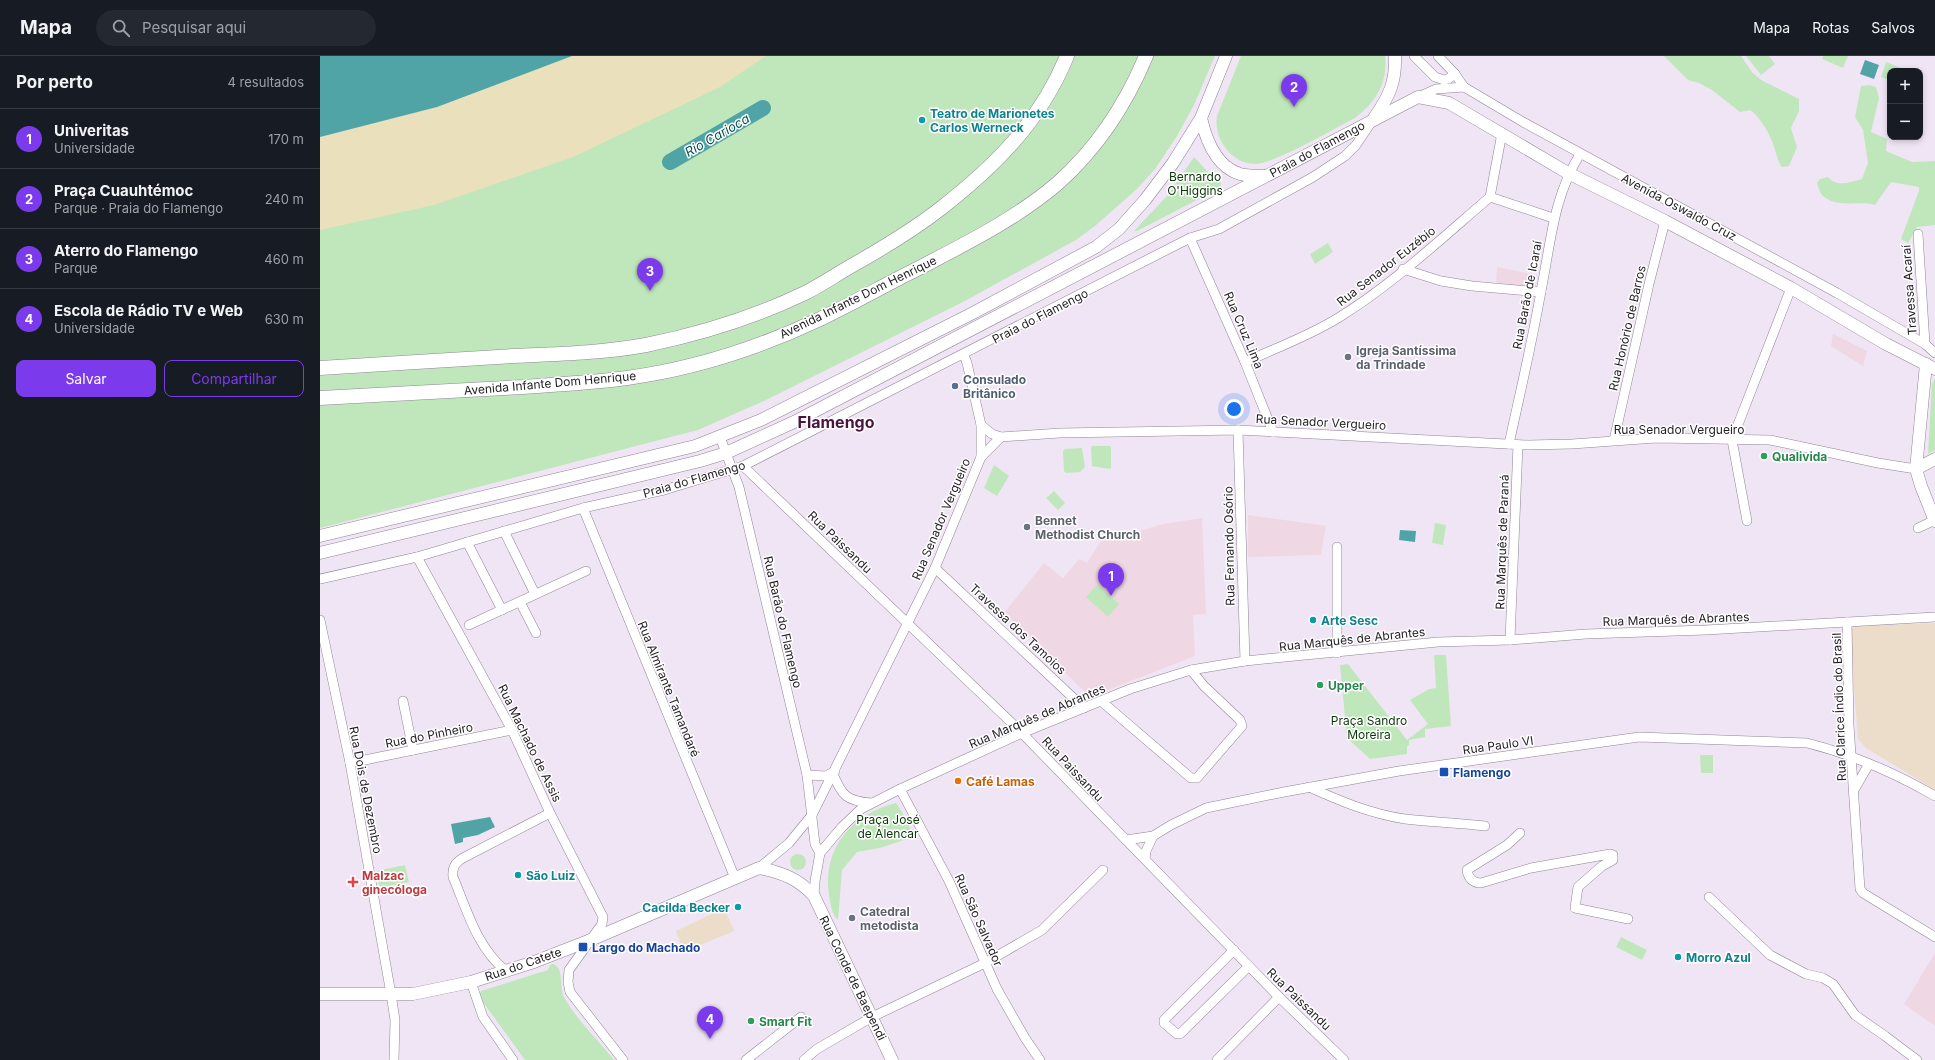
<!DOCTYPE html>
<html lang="pt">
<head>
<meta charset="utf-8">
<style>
	:root { --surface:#171b24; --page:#242831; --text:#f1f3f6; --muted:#9ea1a6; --line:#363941; --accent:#7c3aed }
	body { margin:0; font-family:Inter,sans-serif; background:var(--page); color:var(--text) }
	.controls { position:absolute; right:12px; top:12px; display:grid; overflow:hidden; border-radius:8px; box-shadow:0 2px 6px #0003 }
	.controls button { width:36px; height:36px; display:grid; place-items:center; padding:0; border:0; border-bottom:1px solid var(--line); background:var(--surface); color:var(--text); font:20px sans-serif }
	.you { position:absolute; left:914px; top:353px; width:14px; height:14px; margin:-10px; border:3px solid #fff; border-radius:50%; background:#1a73e8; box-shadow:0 0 0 6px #1a73e833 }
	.badge { display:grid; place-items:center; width:26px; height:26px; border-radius:50%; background:var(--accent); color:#fff; font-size:13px; font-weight:700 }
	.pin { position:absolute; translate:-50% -33px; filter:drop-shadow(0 1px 2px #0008) }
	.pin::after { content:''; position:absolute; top:21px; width:14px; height:12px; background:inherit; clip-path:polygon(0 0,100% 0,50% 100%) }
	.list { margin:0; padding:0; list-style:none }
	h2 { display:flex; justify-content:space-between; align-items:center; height:52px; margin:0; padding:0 16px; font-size:17px }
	h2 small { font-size:13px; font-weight:400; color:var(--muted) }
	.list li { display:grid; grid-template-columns:26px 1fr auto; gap:12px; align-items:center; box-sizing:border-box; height:60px; padding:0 16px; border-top:1px solid var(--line) }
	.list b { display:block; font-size:15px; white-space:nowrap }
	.list p { margin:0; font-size:13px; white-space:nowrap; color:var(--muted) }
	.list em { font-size:13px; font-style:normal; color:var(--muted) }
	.actions { display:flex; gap:8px; padding:12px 16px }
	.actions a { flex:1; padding:9px 0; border:1px solid var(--accent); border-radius:8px; text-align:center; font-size:14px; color:var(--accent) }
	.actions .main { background:var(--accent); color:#fff }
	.icon { flex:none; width:22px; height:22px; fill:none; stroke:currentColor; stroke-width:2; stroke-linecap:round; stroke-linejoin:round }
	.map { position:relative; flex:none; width:1615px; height:1004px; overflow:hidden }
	header { display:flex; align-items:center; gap:24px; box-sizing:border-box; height:56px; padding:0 20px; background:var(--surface); border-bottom:1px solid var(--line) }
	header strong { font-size:19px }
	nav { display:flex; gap:22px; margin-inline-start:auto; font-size:14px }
	.search { width:280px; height:36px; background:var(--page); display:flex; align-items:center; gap:10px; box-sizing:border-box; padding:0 14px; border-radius:22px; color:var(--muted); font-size:15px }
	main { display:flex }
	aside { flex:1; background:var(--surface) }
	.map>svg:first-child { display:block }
</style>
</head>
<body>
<header>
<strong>Mapa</strong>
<div class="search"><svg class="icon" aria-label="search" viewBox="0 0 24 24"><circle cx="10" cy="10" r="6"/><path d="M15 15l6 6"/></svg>Pesquisar aqui</div>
<nav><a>Mapa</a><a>Rotas</a><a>Salvos</a></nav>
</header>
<main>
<aside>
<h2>Por perto<small>4 resultados</small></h2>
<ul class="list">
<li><span class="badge">1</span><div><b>Univeritas</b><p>Universidade</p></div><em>170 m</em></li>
<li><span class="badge">2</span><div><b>Praça Cuauhtémoc</b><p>Parque · Praia do Flamengo</p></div><em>240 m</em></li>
<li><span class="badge">3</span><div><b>Aterro do Flamengo</b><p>Parque</p></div><em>460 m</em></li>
<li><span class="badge">4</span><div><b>Escola de Rádio TV e Web</b><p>Universidade</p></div><em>630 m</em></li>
</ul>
<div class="actions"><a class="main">Salvar</a><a>Compartilhar</a></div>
</aside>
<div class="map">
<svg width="1615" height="1004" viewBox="0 0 1615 1004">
	<rect width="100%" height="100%" fill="#f0e5f5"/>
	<g fill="#ebddca">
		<polygon points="1615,567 1615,734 1546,692 1538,683 1530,579 1531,574 1536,570"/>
		<polygon points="404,852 414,875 364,896 356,875"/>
	</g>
	<g fill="#efd8e4">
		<polygon points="1177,211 1211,218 1208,233 1176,226"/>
		<polygon points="1513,278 1547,295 1543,310 1511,290"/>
		<polygon points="928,459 1006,470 1001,499 928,501"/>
		<polygon points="882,462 886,558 873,559 875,600 770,641 684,557 724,507 743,522 759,503 767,507 781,485 844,468"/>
		<polygon points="1615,897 1615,970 1584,948"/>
	</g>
	<g fill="#c0e7bc">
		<polygon points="252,0 895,0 874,49 857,80 835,113 817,133 775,170 756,184 643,246 446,344 378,374 0,472 0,81 117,51"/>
		<path d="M921 0H1065C1068 27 1056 46 1035 62 1013 73 955 108 934 108 922 107 915 103 907 94 899 84 895 73 897 60Z"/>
		<path d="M1344 0H1421L1432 16 1441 24 1479 43V55L1471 72 1477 91 1469 110 1462 111C1458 106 1457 100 1455 94 1452 81 1441 62 1430 54L1420 56 1392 34 1379 27 1368 24Z"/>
		<polygon points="1426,0 1449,0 1455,8 1441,19"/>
		<polygon points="1503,0 1528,0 1523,12 1502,3"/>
		<polygon points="1566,6 1589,15 1570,15 1570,24 1561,21"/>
		<path d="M1550 29 1556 31 1559 42 1551 76 1567 83 1566 95 1592 106 1615 105V169L1597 171 1588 187 1581 183 1599 135V131L1571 126 1555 149C1538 144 1516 153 1502 139 1500 136 1498 131 1497 127L1500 123 1508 121C1517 132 1530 126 1542 123L1548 107 1543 74 1535 61 1541 30Z"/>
		<polygon points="874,101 887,115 901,127 900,132 817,175 814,175 848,139"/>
		<polygon points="1008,187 1013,196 995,208 990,198"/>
		<polygon points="1615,323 1615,394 1608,398 1612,328"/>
		<polygon points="772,390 789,390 791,391 791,412 789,413 772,410 771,392"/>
		<polygon points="762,392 765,411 760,416 746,417 744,415 743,395 745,393"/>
		<polygon points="674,409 689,420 677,440 664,432"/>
		<polygon points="734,435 745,447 738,454 726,442"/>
		<polygon points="1115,467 1126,469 1123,489 1112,487"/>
		<polygon points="777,529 799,548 788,561 766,541"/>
		<polygon points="1114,599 1126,599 1131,670 1105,673 1105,681 1089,684 1089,689 1087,690 1087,698 1050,703 1027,682 1020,609 1028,608 1087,684 1108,668 1090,644 1109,633 1116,632"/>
		<polygon points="1380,699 1393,699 1393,717 1381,717"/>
		<path d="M576 747 588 766 593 781 560 792 537 796 522 814 518 864C512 859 510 847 509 839 502 792 532 758 576 747Z"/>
		<circle cx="478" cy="806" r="8"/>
		<polygon points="85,809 89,826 60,832 56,815"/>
		<polygon points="1301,881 1327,894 1322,904 1296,891"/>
		<path d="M233 908C245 911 238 932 245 943 258 965 278 984 294 1004H205L160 942 159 938 161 935 228 914 230 909Z"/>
	</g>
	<polygon fill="#eae0bb" points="252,0 446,0 400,31 253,101 114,149 0,174 0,81 117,51"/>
	<g fill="#50a4a5">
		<polygon points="0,0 252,0 117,51 0,81"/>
		<polygon points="1545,4 1559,9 1554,23 1540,18"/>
		<polygon points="1080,474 1096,475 1095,486 1079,484"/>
		<polygon points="170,761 175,771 158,779 143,782 143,786 135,788 131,768"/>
	</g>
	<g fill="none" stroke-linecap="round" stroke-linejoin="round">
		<polyline stroke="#50a4a5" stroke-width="16" points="350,106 443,52"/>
		<g stroke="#8f8594" stroke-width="10">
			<g id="minor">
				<polyline points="1094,0 1115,21 1124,24 1128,23 1135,18"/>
				<polyline points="1118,0 1135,18 1144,31"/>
				<polyline points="1098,41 1116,33 1144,31 1203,66 1517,237 1605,288 1615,297"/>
				<polyline points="1170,141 1233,162"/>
				<polyline points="1170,141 1182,77"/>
				<polyline points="1598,178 1605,288"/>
				<polyline points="870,182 925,306 953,376"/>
				<polyline points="1083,213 1121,225 1152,230 1221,236"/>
				<polyline points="644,299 647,307 661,369 661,401"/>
				<path d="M925 306C956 292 989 280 1018 262 1072 229 1122 182 1170 141"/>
				<polyline points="661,369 672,378 681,381"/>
				<polyline points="918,374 925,605"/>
				<polyline points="400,381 419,431 487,719 495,788 500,797 495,825 494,840"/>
				<polyline points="1294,384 1329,228 1345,165"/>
				<path d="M1189 388C1200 337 1212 287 1221 235 1231 186 1233 142 1260 98"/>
				<polyline points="423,410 695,670 959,941 1024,1004"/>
				<polyline points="263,452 415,822"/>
				<polyline points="1427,465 1412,384 1471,232"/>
				<polyline points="1598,472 1615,464"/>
				<polyline points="184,475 215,538"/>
				<polyline points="147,486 182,554"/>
				<polyline points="97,501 192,674 230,757 283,861 282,868 249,914 248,926 250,936 303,1004"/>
				<polyline points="615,512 764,652"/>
				<polyline points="0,523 97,501 263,452 344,434 423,410 870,182 899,173 993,121 1025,100 1036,89 1052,65"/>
				<polyline points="200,546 216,577"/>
				<polyline points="0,564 30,707 71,938 75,964 74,1004"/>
				<polyline points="1527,566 1529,669 1540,833 1543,837 1615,881"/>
				<polyline points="149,569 266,515"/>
				<polyline points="1190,584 1198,389"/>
				<polyline points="1017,597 1017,491"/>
				<polyline points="83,645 93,694"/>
				<polyline points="781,645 871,722 877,722 922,670 920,664 884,630 871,614"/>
				<polyline points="30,707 192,674"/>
				<path d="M513 718C522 740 527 745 551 747"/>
				<polyline points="487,719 506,720 515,715"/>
				<path d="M989 731C1020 745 1051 758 1085 763 1111 766 1139 767 1165 770"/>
				<polyline points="580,733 629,825 677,933 705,982 720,1004"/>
				<polyline points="1534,734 1549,708"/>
				<path d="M1200 777 1187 789 1150 812 1147 814C1148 822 1153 827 1161 827L1211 812 1290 798 1293 799V804L1282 810 1258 831 1255 852 1308 863"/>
				<path d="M806 784 833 780 851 769 886 752 964 736 1079 715 1319 681 1487 687C1531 698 1575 717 1615 740"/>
				<polyline points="500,797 522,771 541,753 580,733 702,677 810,633 871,614 925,605 1118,586 1190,584 1266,578 1386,574 1615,561"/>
				<polyline points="825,803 826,795 833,780"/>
				<polyline points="439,812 469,787 492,759 615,512 661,401 681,381 740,377 918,374 1208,389 1252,388 1336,382 1450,384 1558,407 1596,413"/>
				<polyline points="1389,841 1450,899 1486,918 1503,922 1513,928 1535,959 1565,980 1597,1004"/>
				<polyline points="914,894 844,964 844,967 857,978 860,978 929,910"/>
				<path d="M186 915C157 892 147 854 133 821 132 811 135 807 143 802L230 757"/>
				<polyline points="151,926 163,961 193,1004"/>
				<polyline points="426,1004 481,961"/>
				<polyline points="484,1004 497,993 552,961 665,907 722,874 783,814"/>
				<polyline points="897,1004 959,941"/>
			</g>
		</g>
		<g stroke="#8f8594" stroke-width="13">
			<g id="major">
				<path d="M881 62C886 84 897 111 920 118 928 120 937 120 945 120"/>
				<path d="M1054 62C1069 41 1076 26 1075 0"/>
				<polyline points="1606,308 1596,413 1601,430 1615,465"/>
				<polyline points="1596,413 1615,403"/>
				<polyline points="0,480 375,390 441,364 653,257 776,191 799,173 825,144 853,107 881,62 906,0"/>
				<polyline points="0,497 380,405 406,397 474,366 1098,41 1129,47 1248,117 1345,165 1471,232 1566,288 1615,313"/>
				<path d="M0 938H93L151 926 214 906 268 885 439 812C461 816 479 823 494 840L572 1004"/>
			</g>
		</g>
		<g stroke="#8f8594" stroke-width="15">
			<g id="highway">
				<path d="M0 312C64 308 129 304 193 300 237 298 282 297 326 289 380 278 435 261 485 237 501 229 517 218 533 209 563 192 593 174 620 153 675 110 720 66 747 0"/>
				<path d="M0 342C68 338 135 335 203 331 237 328 272 327 307 322 373 313 439 292 500 263 533 247 565 229 597 213 645 188 696 163 738 127 776 93 806 48 826 0"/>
			</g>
		</g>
		<use href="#minor" stroke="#fff" stroke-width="9"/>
		<use href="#major" stroke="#fff" stroke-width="12"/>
		<use href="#highway" stroke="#fff" stroke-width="14"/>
	</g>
	<g fill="#0f9aa8" stroke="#fff" stroke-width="1.5">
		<circle cx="602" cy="64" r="4"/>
		<circle cx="993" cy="564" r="4"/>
		<circle cx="198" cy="819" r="4"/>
		<circle cx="418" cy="851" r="4"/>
		<circle cx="1358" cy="901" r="4"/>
	</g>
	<g fill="#6b7280" stroke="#fff" stroke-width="1.5">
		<circle cx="1028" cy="301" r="4"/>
		<circle cx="707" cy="471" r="4"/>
		<circle cx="532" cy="862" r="4"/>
	</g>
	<circle fill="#5c6f8a" stroke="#fff" stroke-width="1.5" cx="635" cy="330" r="4"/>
	<g fill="#2e9e5b" stroke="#fff" stroke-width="1.5">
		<circle cx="1444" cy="400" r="4"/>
		<circle cx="1000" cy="629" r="4"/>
		<circle cx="431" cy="965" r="4"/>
	</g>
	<g fill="#1a4fb4" stroke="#fff" stroke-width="1.5">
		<rect x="1119" y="711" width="10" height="10" rx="2"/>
		<rect x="258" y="886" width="10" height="10" rx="2"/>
	</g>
	<circle fill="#e8710a" stroke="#fff" stroke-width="1.5" cx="638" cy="725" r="4"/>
	<path fill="#e0444e" stroke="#fff" stroke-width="1.5" d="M31 820h4v4h4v4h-4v4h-4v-4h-4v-4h4z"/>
	<g text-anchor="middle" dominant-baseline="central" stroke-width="3" stroke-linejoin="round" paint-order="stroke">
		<g font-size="12" font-weight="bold" fill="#0d838f" stroke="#fff" text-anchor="start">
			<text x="610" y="57">Teatro de Marionetes<tspan x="610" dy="14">Carlos Werneck</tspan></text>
			<text x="1001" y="564">Arte Sesc</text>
			<text x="206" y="819">São Luiz</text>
			<text x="410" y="851" text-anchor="end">Cacilda Becker</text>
			<text x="1366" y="901">Morro Azul</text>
		</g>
		<g font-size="12" fill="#211d23" stroke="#fff">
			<text transform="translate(997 93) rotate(-28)">Praia do Flamengo</text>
			<text transform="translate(1359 151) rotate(28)">Avenida Oswaldo Cruz</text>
			<text transform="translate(1066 210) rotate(-38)">Rua Senador Euzébio</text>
			<text transform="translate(1589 234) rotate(-94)">Travessa Acaraí</text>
			<text transform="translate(1207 239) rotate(-79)">Rua Barão de Icaraí</text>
			<text transform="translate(538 241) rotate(-26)">Avenida Infante Dom Henrique</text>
			<text transform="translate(720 260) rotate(-27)">Praia do Flamengo</text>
			<text transform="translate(1307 272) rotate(-77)">Rua Honório de Barros</text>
			<text transform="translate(924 274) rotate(67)">Rua Cruz Lima</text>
			<text transform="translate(230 327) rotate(-5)">Avenida Infante Dom Henrique</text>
			<text transform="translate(1001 366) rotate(3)">Rua Senador Vergueiro</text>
			<text x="1359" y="373">Rua Senador Vergueiro</text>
			<text transform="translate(374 423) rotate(-16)">Praia do Flamengo</text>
			<text transform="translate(621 463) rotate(-67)">Rua Senador Vergueiro</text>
			<text transform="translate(520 486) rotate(44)">Rua Paissandu</text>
			<text transform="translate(1182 486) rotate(-88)">Rua Marquês de Paraná</text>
			<text transform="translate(909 490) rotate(-91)">Rua Fernando Osório</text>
			<text transform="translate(1356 563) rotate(-2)">Rua Marquês de Abrantes</text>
			<text transform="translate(463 566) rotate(77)">Rua Barão do Flamengo</text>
			<text transform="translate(698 573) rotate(43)">Travessa dos Tamoios</text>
			<text transform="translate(1032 583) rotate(-6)">Rua Marquês de Abrantes</text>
			<text transform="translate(349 633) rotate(68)">Rua Almirante Tamandaré</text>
			<text transform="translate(1519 651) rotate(-92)">Rua Clarice Índio do Brasil</text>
			<text transform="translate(717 660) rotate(-23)">Rua Marquês de Abrantes</text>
			<text transform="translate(109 679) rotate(-11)">Rua do Pinheiro</text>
			<text transform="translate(210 687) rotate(64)">Rua Machado de Assis</text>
			<text transform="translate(1178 689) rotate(-8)">Rua Paulo VI</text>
			<text transform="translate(753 713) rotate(47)">Rua Paissandu</text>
			<text transform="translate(46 734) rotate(79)">Rua Dois de Dezembro</text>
			<text transform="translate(659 864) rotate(66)">Rua São Salvador</text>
			<text transform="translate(203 908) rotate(-19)">Rua do Catete</text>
			<text transform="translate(533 922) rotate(64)">Rua Conde de Baependi</text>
			<text transform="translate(979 943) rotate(44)">Rua Paissandu</text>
		</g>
		<g font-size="12" fill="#083606" stroke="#fff">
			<text x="875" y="120">Bernardo<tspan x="875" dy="14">O'Higgins</tspan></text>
			<text x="1049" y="664">Praça Sandro<tspan x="1049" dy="14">Moreira</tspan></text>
			<text x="568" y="763">Praça José<tspan x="568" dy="14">de Alencar</tspan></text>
		</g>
		<g font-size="12" font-weight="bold" fill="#5b616d" stroke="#fff" text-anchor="start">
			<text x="1036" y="294">Igreja Santíssima<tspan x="1036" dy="14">da Trindade</tspan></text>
			<text x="715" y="464">Bennet<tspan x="715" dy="14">Methodist Church</tspan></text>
			<text x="540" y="855">Catedral<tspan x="540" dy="14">metodista</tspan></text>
		</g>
		<g font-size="12" font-weight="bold" fill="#4e5e75" stroke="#fff" text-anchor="start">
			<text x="643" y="323">Consulado<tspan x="643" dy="14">Britânico</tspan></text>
		</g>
		<g font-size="12" font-weight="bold" fill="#27864d" stroke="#fff" text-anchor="start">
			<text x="1452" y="400">Qualivida</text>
			<text x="1008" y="629">Upper</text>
			<text x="439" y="965">Smart Fit</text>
		</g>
		<g font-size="12" font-weight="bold" fill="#164399" stroke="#fff" text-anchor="start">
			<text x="1133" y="716">Flamengo</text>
			<text x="272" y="891">Largo do Machado</text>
		</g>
		<g font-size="12" font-weight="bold" fill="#c56008" stroke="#fff" text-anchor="start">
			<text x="646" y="725">Café Lamas</text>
		</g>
		<g font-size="12" font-weight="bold" fill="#be3a42" stroke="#fff" text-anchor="start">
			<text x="42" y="819">Malzac<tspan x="42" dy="14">ginecóloga</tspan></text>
		</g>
		<g font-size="13" font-style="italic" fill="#035253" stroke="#fff">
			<text transform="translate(397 79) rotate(-30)">Rio Carioca</text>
		</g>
		<g font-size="16" font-weight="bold" fill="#4b133e" stroke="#fff">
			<text x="516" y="366">Flamengo</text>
		</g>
	</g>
</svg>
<div class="controls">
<button>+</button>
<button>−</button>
</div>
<div class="you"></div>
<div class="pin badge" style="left:791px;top:540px">1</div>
<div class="pin badge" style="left:974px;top:51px">2</div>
<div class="pin badge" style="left:330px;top:235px">3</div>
<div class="pin badge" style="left:390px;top:983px">4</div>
</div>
</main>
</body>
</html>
